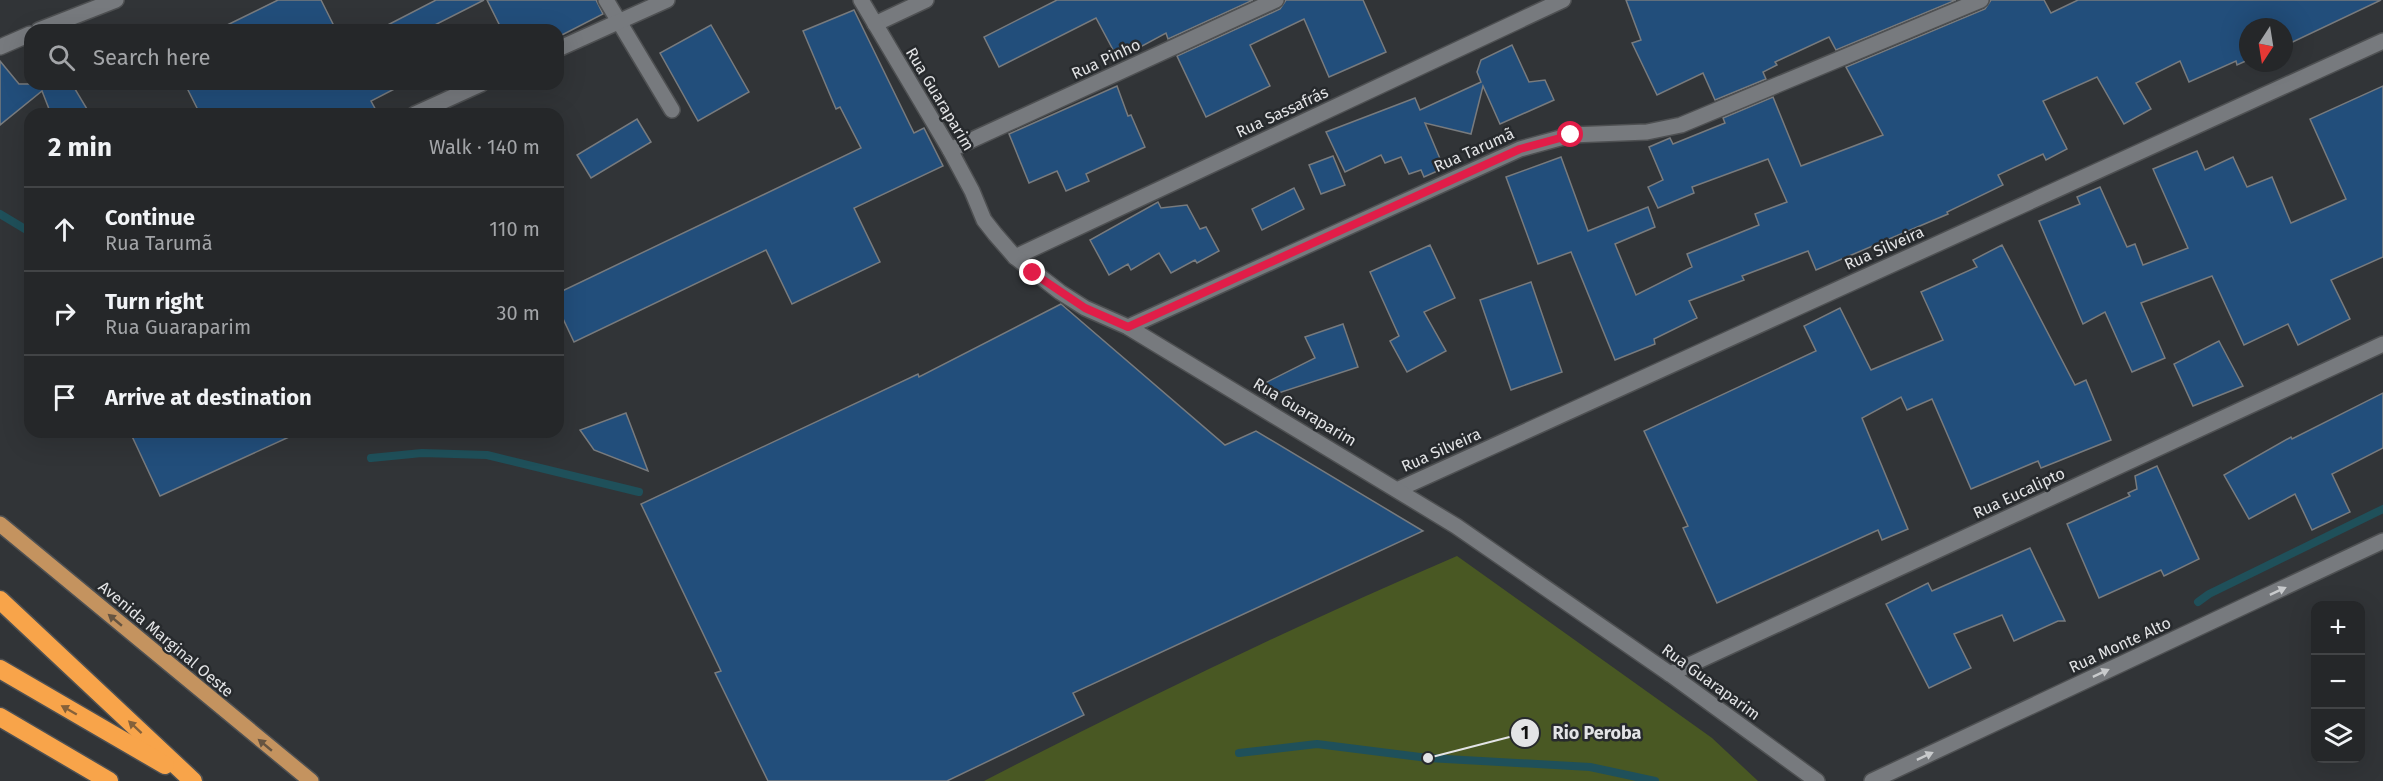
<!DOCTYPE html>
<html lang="en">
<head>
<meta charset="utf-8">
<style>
	:root { --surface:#252729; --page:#2d2f31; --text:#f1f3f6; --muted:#a3a5a8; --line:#424446 }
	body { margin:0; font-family:"Fira Sans",sans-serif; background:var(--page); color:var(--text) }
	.controls { position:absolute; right:18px; bottom:18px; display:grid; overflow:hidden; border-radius:12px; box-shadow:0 6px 24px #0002 }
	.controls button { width:54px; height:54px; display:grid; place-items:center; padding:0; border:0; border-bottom:2px solid var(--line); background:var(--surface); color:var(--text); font:30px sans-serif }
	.compass { position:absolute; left:2239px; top:18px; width:54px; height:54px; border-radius:50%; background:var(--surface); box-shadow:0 6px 24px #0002; rotate:192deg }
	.stop { position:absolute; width:18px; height:18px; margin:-14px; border:4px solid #e11d48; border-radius:50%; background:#fff }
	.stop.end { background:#e11d48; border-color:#fff; box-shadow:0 2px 6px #0008 }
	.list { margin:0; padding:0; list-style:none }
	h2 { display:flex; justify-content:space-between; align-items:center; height:78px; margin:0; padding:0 24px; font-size:26px }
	h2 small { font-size:20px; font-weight:400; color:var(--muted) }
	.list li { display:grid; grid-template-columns:39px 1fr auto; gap:18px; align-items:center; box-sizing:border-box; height:84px; padding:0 24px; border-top:2px solid var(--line) }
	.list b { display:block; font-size:22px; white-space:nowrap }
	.list p { margin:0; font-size:20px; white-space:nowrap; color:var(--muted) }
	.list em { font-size:20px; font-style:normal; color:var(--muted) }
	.icon { flex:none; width:33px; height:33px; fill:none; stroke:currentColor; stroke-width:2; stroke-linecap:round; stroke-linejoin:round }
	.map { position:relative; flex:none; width:2383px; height:781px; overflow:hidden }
	.search { position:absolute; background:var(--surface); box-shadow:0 6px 24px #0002; left:24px; top:24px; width:540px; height:66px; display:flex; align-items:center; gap:15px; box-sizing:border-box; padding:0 21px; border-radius:18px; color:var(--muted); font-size:22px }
	.panel { position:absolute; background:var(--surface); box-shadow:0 6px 24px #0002; left:24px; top:108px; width:540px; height:330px; border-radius:18px }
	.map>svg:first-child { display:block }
</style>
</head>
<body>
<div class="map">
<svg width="2383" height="781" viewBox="0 0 2383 781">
	<rect width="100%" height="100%" fill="#313437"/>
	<path fill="#495823" d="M1457 556 1712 738 1758 781H984C1139 701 1296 625 1457 556Z"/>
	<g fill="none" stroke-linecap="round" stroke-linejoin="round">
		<g stroke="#1f505a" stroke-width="8">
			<polyline points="0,214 30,232"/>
			<polyline points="371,458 422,453 487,455 639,492"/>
			<polyline points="2198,602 2209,594 2383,509"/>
			<polyline points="1239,753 1317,744 1428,758 1590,767 1655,781"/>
		</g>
	</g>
	<g fill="#224e7b" stroke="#787b7e" stroke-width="1.5">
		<polygon points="278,0 321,0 336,30 217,30"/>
		<polygon points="436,0 484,0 425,30 378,30"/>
		<polygon points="487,0 596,0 603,14 558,37 558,30 502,30"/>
		<polygon points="1057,0 1253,0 1168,39 1166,33 1118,59 1096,18 999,67 984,37"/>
		<polygon points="1286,0 1363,0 1386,52 1329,77 1304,19 1250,45 1270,86 1206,117 1177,56 1280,9"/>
		<polygon points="1626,0 1956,0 1836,50 1829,37 1775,62 1777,65 1763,72 1766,79 1715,100 1703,73 1657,95 1632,43 1641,40"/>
		<polygon points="1991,0 2044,0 2051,13 2078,0 2381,0 2284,46 2284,27 2248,27 2248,60 2237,65 2236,61 2189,82 2180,61 2136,83 2151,109 2124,124 2097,77 2043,101 2067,149 2046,160 2043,154 1998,175 2003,185 1947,212 1948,214 1816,270 1808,251 1742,276 1744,280 1689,301 1697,318 1654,339 1655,344 1615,360 1571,252 1538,264 1506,177 1561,157 1588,231 1648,207 1655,227 1615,244 1636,295 1692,267 1687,254 1759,225 1755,214 1787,202 1768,159 1692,187 1694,193 1658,208 1648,187 1663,180 1649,147 1670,138 1673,144 1725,123 1723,118 1773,97 1801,166 1883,135 1846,67 1985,9"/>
		<polygon points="854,10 914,133 924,128 943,166 854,208 880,262 792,304 766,250 574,342 558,308 558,293 861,148 840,107 836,109 803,31"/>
		<polygon points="711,25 749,92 698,121 660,53"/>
		<polygon points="1512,45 1529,82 1545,80 1554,100 1500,124 1483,86 1471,134 1425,123 1444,168 1424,177 1421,170 1409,174 1401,157 1385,163 1381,155 1345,172 1326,132 1415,98 1420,110 1481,82 1477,72 1481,60"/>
		<polygon points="0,61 19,84 72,84 90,114 51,114 42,91 0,125"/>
		<polygon points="185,84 404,84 371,101 378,114 200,114"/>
		<polygon points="1117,86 1128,116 1131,115 1145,147 1086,174 1089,181 1066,191 1057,171 1029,183 1009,134"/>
		<polygon points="2383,86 2383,257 2331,280 2350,319 2298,345 2288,324 2244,345 2212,276 2141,303 2165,358 2132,372 2105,312 2083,324 2039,221 2080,204 2077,197 2100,187 2127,247 2135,244 2143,265 2188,248 2153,169 2197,151 2205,170 2233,157 2247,187 2272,177 2291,223 2346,199 2310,119"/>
		<polygon points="637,119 651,142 591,178 577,155"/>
		<polygon points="1333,156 1345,185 1321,194 1309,165"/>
		<polygon points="1294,188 1304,209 1262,230 1252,209"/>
		<polygon points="1158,202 1161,208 1187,205 1200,229 1206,227 1219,251 1197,263 1195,260 1171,273 1159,253 1131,270 1128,264 1109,275 1090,240"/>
		<polygon points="1430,245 1455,298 1424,312 1446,351 1407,372 1390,341 1399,336 1370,272"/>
		<polygon points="2002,245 2075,385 2086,380 2111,440 2041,468 2038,461 1971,489 1932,399 1907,410 1901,397 1862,418 1908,529 1882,540 1878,530 1717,603 1683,528 1688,526 1644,431 1816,351 1804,326 1840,308 1871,370 1943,340 1921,292 1977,267 1973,260"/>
		<polygon points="1531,282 1562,372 1511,390 1480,300"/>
		<polygon points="1061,304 1225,445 1256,431 1423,531 1073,693 1084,715 947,781 768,781 715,673 721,671 641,504 918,374 919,377"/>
		<polygon points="1343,324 1358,367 1266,397 1261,385 1315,358 1305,337"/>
		<polygon points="2219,341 2243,386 2193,406 2174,364"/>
		<polygon points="2383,393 2383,448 2332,474 2350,512 2312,530 2295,494 2249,519 2224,475 2291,437 2292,439"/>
		<polygon points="626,413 648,471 594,450 580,430"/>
		<polygon points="130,432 300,432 160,496"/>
		<polygon points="2157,466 2199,559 2164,576 2161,570 2099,598 2067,524 2130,496 2128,493 2137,489 2135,476"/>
		<polygon points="2030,548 2065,621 2058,621 2014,641 2002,615 1954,634 1971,668 1929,688 1886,604 1928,583 1932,591"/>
	</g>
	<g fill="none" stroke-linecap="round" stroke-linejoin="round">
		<g stroke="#4e5052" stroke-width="18">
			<g id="street">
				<polyline points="606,0 672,110"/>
				<polyline points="875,24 926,0"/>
				<polyline points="39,30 116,0"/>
				<polyline points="0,47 30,34"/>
				<polyline points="558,49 667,0"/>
				<polyline points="415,114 481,84"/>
				<polyline points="950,150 1276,0"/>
				<polyline points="1015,257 1563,0"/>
				<polyline points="1128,327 1520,149 1571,135 1647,132 1681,125 1981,0"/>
				<polyline points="1399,489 2383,41"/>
				<polyline points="1670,674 2383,344"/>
				<polyline points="1872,781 2383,541"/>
			</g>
		</g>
		<g stroke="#4e5052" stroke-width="18">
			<polyline id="secondary" points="861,0 950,150 972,191 984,220 995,234 1015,257 1060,292 1085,308 1128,327 1456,526 1670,674 1817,781"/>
		</g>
		<g stroke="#4e5052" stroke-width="18">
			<polyline id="primary" points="0,524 311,781"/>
		</g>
		<g stroke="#4e5052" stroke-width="21">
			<g id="highway">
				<polyline points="0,600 193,781"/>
				<polyline points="0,669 165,765"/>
				<polyline points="0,717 109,781"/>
			</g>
		</g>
		<use href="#street" stroke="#777a7e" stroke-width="15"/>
		<use href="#secondary" stroke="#777a7e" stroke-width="15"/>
		<use href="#primary" stroke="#c4935f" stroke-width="15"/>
		<use href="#highway" stroke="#f8a44a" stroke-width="18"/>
	</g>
	<defs><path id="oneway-solid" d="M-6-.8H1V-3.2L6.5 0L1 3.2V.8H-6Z" transform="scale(1.5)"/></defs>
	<g fill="#c8cacc">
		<use href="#oneway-solid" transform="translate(2278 591) rotate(-25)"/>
		<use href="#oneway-solid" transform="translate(2101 673) rotate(-25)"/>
		<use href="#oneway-solid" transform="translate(1925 756) rotate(-25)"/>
	</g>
	<g fill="#665441">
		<use href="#oneway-solid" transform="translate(115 620) rotate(-140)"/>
		<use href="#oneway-solid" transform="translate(265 745) rotate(-140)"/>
	</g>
	<g fill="#85613a">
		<use href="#oneway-solid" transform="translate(69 710) rotate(-150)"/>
		<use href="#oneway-solid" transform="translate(135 727) rotate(-137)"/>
	</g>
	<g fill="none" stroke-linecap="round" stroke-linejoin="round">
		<polyline stroke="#e11d48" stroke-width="8" points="1033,273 1085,308 1128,327 1520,149 1571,135"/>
	</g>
	<g text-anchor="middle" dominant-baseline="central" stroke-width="5" stroke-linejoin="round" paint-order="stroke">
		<g font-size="16" fill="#e3e4e6" stroke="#272a2d">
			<text transform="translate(1106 59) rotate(-25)">Rua Pinho</text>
			<text transform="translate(940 99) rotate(59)">Rua Guaraparim</text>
			<text transform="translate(1282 112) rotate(-25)">Rua Sassafrás</text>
			<text transform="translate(1474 150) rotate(-24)">Rua Tarumã</text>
			<text transform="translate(1884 248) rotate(-24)">Rua Silveira</text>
			<text transform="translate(1305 412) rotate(31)">Rua Guaraparim</text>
			<text transform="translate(1441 450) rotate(-24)">Rua Silveira</text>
			<text transform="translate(2019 493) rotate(-25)">Rua Eucalipto</text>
			<text transform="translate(166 639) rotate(40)">Avenida Marginal Oeste</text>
			<text transform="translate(2120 645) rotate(-25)">Rua Monte Alto</text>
			<text transform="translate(1711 682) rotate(36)">Rua Guaraparim</text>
		</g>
	</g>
	<path fill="none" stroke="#e3e4e6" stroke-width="2" d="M1428 758L1525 733"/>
	<g fill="#e3e4e6" stroke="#272a2d" stroke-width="2">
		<circle cx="1428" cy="758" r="6"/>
		<circle cx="1525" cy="733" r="15"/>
	</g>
	<g font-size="18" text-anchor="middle" font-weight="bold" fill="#111">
		<text x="1525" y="739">1</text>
	</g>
	<g font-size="18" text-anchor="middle" font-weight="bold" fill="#e3e4e6" stroke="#272a2d" stroke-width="5" stroke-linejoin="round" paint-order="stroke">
		<text x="1597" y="739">Rio Peroba</text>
	</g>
</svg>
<div class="controls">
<button>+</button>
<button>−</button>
<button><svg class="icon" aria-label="layers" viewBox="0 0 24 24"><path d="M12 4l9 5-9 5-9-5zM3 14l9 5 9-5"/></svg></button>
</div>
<svg class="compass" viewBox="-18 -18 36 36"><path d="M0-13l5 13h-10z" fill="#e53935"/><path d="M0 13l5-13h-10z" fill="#a3a5a8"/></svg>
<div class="stop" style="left:1571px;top:135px"></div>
<div class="stop end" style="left:1033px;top:273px"></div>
<div class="search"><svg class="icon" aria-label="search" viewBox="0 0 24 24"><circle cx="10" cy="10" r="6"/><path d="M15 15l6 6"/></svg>Search here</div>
<section class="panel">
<h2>2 min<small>Walk · 140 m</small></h2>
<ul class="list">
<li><svg class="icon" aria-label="ahead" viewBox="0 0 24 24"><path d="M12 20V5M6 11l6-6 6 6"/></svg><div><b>Continue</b><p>Rua Tarumã</p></div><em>110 m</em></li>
<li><svg class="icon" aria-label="right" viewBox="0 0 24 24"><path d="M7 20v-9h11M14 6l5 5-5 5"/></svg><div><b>Turn right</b><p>Rua Guaraparim</p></div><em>30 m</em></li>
<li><svg class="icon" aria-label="arrive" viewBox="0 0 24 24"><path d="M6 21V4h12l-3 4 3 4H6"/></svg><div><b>Arrive at destination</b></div></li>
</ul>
</section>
</div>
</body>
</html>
